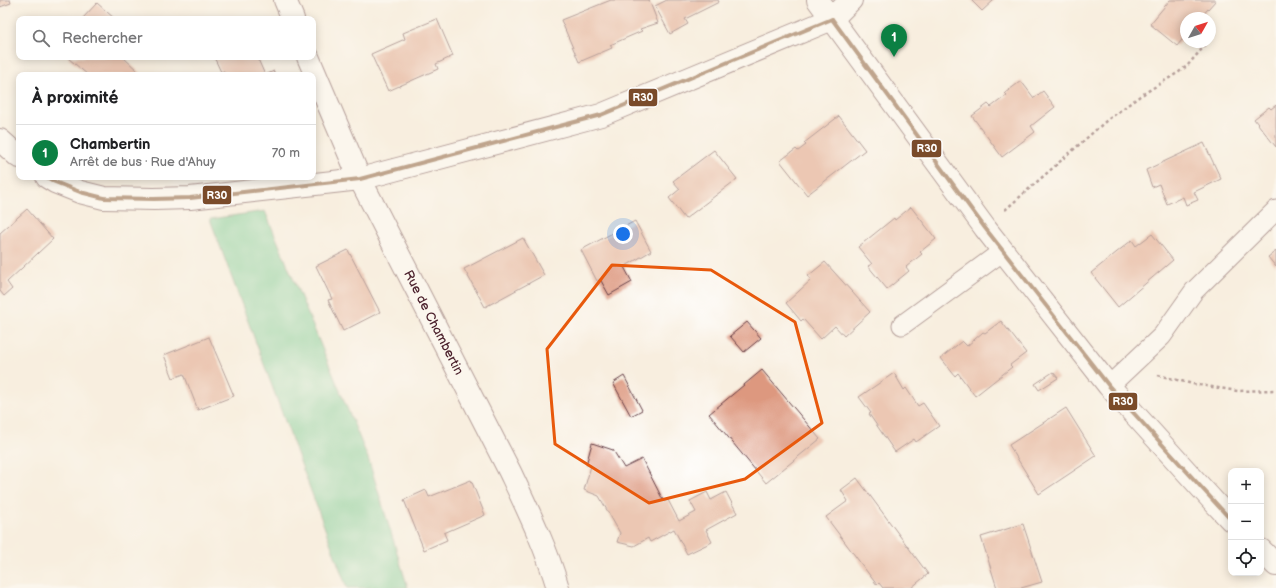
<!DOCTYPE html>
<html lang="fr">
<head>
<meta charset="utf-8">
<style>
	:root { --surface:#fff; --page:#f2f2f2; --text:#202124; --muted:#757577; --line:#e0e0e0; --accent:#0b8043 }
	body { margin:0; font-family:"Balsamiq Sans",sans-serif; background:var(--page); color:var(--text) }
	.controls { position:absolute; right:12px; bottom:12px; display:grid; overflow:hidden; border-radius:8px; box-shadow:0 2px 10px #0003 }
	.controls button { width:36px; height:36px; display:grid; place-items:center; padding:0; border:0; border-bottom:1px solid var(--line); background:var(--surface); color:var(--text); font:20px sans-serif }
	.compass { position:absolute; left:1180px; top:12px; width:36px; height:36px; border-radius:50%; background:var(--surface); box-shadow:0 2px 10px #0003; rotate:51deg }
	.you { position:absolute; left:623px; top:234px; width:14px; height:14px; margin:-10px; border:3px solid #fff; border-radius:50%; background:#1a73e8; box-shadow:0 0 0 6px #1a73e833 }
	.badge { display:grid; place-items:center; width:26px; height:26px; border-radius:50%; background:var(--accent); color:#fff; font-size:13px; font-weight:700 }
	.pin { position:absolute; translate:-50% -33px; filter:drop-shadow(0 1px 2px #0008) }
	.pin::after { content:''; position:absolute; top:21px; width:14px; height:12px; background:inherit; clip-path:polygon(0 0,100% 0,50% 100%) }
	.list { margin:0; padding:0; list-style:none }
	h2 { display:flex; justify-content:space-between; align-items:center; height:52px; margin:0; padding:0 16px; font-size:17px }
	h2 small { font-size:13px; font-weight:400; color:var(--muted) }
	.list li { display:grid; grid-template-columns:26px 1fr auto; gap:12px; align-items:center; box-sizing:border-box; height:56px; padding:0 16px; border-top:1px solid var(--line) }
	.list b { display:block; font-size:15px; white-space:nowrap }
	.list p { margin:0; font-size:13px; white-space:nowrap; color:var(--muted) }
	.list em { font-size:13px; font-style:normal; color:var(--muted) }
	.icon { flex:none; width:22px; height:22px; fill:none; stroke:currentColor; stroke-width:2; stroke-linecap:round; stroke-linejoin:round }
	.map { position:relative; flex:none; width:1276px; height:588px; overflow:hidden }
	.search { position:absolute; background:var(--surface); box-shadow:0 2px 10px #0003; left:16px; top:16px; width:300px; height:44px; display:flex; align-items:center; gap:10px; box-sizing:border-box; padding:0 14px; border-radius:8px; color:var(--muted); font-size:15px }
	.panel { position:absolute; background:var(--surface); box-shadow:0 2px 10px #0003; left:16px; top:72px; width:300px; height:108px; border-radius:8px }
	.map>svg:first-child { display:block }
</style>
</head>
<body>
<div class="map">
<svg width="1276" height="588" viewBox="0 0 1276 588">
	<rect width="100%" height="100%" fill="#fff"/>
	<filter id="ink" filterUnits="userSpaceOnUse"><feTurbulence type="fractalNoise" baseFrequency=".025" numOctaves="2"/><feDisplacementMap in="SourceGraphic" scale="8" xChannelSelector="R" yChannelSelector="G"/><feConvolveMatrix kernelMatrix="1 2 1 2 8 2 1 2 1" color-interpolation-filters="sRGB"/></filter>
	<filter id="wash" filterUnits="userSpaceOnUse"><feTurbulence type="fractalNoise" baseFrequency=".012" numOctaves="4" result="noise"/><feDisplacementMap in="SourceGraphic" scale="16" xChannelSelector="R" yChannelSelector="G"/><feGaussianBlur stdDeviation="0.9" result="paint"/><feColorMatrix in="noise" values="0 0 0 0 0 0 0 0 0 0 0 0 0 0 0 0 0 1.4 0 .05"/><feComposite in="paint" operator="in"/></filter>
	<g filter="url(#wash)">
		<rect width="100%" height="100%" fill="#f8eedf"/>
		<polygon fill="#6ec990" stroke="#5c745e" points="265,211 368,458 408,588 347,588 210,219"/>
		<g id="blocks">
			<g fill="#dd987f">
				<polygon points="0,0 10,0 11,3 0,7"/>
				<polygon points="611,0 649,0 658,23 640,29 642,31 610,45 612,48 579,62 561,20"/>
				<polygon points="667,0 718,0 719,2 685,19 688,24 670,34 655,6"/>
				<polygon points="971,0 994,0 982,11"/>
				<polygon points="1170,0 1216,0 1200,18 1186,18 1186,35 1177,46 1150,24"/>
				<polygon points="97,3 115,19 82,19"/>
				<polygon points="437,19 453,56 436,64 438,69 388,91 371,54 405,39 403,33"/>
				<polygon points="69,57 123,57 140,73 138,75 88,75 68,58"/>
				<polygon points="214,57 257,57 265,75 274,71 274,75 226,75 224,71 221,72"/>
				<polygon points="1021,81 1034,98 1043,91 1055,107 1031,126 1035,132 1002,157 972,116 988,104 991,107 1007,95 1005,93"/>
				<polygon points="1276,105 1276,147 1254,119 1269,107 1271,109"/>
				<polygon points="839,116 865,150 807,195 780,161 796,149 798,151 806,145 804,143"/>
				<polygon points="1204,143 1221,179 1194,192 1198,200 1186,205 1183,197 1167,204 1159,184 1152,187 1146,170"/>
				<polygon points="714,150 737,179 685,219 669,198 680,189 673,181"/>
				<polygon points="911,207 936,239 920,252 922,254 906,267 909,271 887,289 868,266 872,264 858,247 894,218 895,220"/>
				<polygon points="27,209 53,239 7,282 12,289 4,296 0,291 0,233"/>
				<polygon points="635,221 651,251 624,267 632,282 609,295 600,279 597,281 581,250"/>
				<polygon points="1152,234 1173,260 1118,307 1091,273 1132,240 1136,246"/>
				<polygon points="523,238 544,275 485,307 464,269"/>
				<polygon points="348,250 380,312 343,331 328,300 332,299 316,266"/>
				<polygon points="1276,251 1276,267 1268,257"/>
				<polygon points="825,262 870,312 844,336 835,326 821,339 803,319 801,321 786,303 811,280 808,276"/>
				<polygon points="1001,321 1026,353 1010,365 1012,367 975,396 958,373 955,376 941,358 962,341 967,346 983,332 985,333"/>
				<polygon points="747,322 761,338 744,352 730,336"/>
				<polygon points="209,337 234,396 198,410 184,374 173,378 164,355"/>
				<polygon points="762,370 820,439 766,483 709,414"/>
				<polygon points="1053,372 1058,378 1039,390 1035,384"/>
				<polygon points="894,373 904,390 906,388 918,406 923,403 939,426 916,442 914,439 895,452 869,414 871,413 859,397"/>
				<polygon points="624,376 642,410 631,416 613,383"/>
				<polygon points="1066,408 1096,456 1039,494 1009,445"/>
				<polygon points="592,443 613,450 624,468 642,459 664,502 668,500 679,521 696,512 690,501 707,492 711,500 726,492 737,513 706,530 712,542 687,554 674,529 650,542 648,538 634,546 617,542 620,533 599,496 584,490 591,466 586,465"/>
				<polygon points="857,478 928,574 911,588 883,588 879,583 877,585 826,517 848,501 841,490"/>
				<polygon points="471,480 485,515 444,533 447,540 424,550 404,500 426,490 429,497"/>
				<polygon points="1023,524 1042,582 1021,588 997,588 981,537"/>
			</g>
		</g>
	</g>
	<g filter="url(#ink)">
		<use href="#blocks" fill-opacity="0" stroke="#643e46" stroke-width="1"/>
		<g fill="none" stroke-linecap="round" stroke-linejoin="round">
			<g stroke="#643e46" stroke-width="21">
				<g id="service">
					<polyline points="902,325 1003,251"/>
					<polyline points="1109,386 1162,336 1194,291 1276,210"/>
				</g>
			</g>
			<g stroke="#643e46" stroke-width="24">
				<g id="minor">
					<polyline points="285,0 293,19"/>
					<polyline points="818,0 985,228 1109,386 1215,503 1231,520"/>
					<path id="s1" d="M308 57 360 179 510 472C528 510 546 547 558 588"/>
					<polyline points="0,140 19,157"/>
					<polyline points="47,177 55,182 80,192 104,198 154,199 190,198 360,179 601,115 832,19 851,0"/>
					<polyline points="1261,550 1276,565"/>
				</g>
			</g>
			<g stroke="#643e46" stroke-width="2.5" stroke-dasharray="3 3" stroke-linecap="butt">
				<polyline points="1210,40 1215,33"/>
				<polyline points="1005,210 1106,121 1140,96 1179,72 1187,66 1208,42"/>
				<polyline points="1158,375 1193,384 1238,391 1276,390"/>
			</g>
			<use href="#service" stroke="#fff" stroke-width="19"/>
			<use href="#minor" stroke="#fff" stroke-width="22"/>
			<g stroke="#fff" stroke-width="7">
				<g id="bus-1">
					<polyline points="832,19 985,228 1109,386 1231,520"/>
					<polyline points="47,177 55,182 80,192 104,198 154,199 190,198 360,179 601,115 832,19"/>
				</g>
			</g>
			<use href="#bus-1" stroke="#7a4b2a" stroke-width="4"/>
		</g>
	</g>
	<path d="M0 0H1276V588H0ZM612 265 711 270 795 322 822 423 745 479 649 503 555 444 547 349Z" fill="#f8eedf" fill-opacity=".55" fill-rule="evenodd"/>
	<path fill="none" stroke="#e8590c" stroke-width="3" stroke-linejoin="round" d="M612 265 711 270 795 322 822 423 745 479 649 503 555 444 547 349Z"/>
	<g text-anchor="middle" dominant-baseline="central" stroke-width="3" stroke-linejoin="round" paint-order="stroke">
		<g font-size="13" fill="#4a1f2b" stroke="#fff">
			<text stroke="none"><textPath href="#s1" startOffset="294">Rue de Chambertin</textPath></text>
		</g>
	</g>
	<g stroke="#fff" stroke-width="1.5">
		<rect x="628" y="88" width="30" height="19" rx="4" fill="#7a4b2a"/>
		<rect x="911" y="139" width="31" height="19" rx="4" fill="#7a4b2a"/>
		<rect x="202" y="185" width="30" height="20" rx="4" fill="#7a4b2a"/>
		<rect x="1108" y="392" width="30" height="19" rx="4" fill="#7a4b2a"/>
	</g>
	<g font-size="11" text-anchor="middle" font-weight="bold" fill="#fff">
		<text x="643" y="101">R30</text>
		<text x="927" y="152">R30</text>
		<text x="217" y="199">R30</text>
		<text x="1123" y="405">R30</text>
	</g>
</svg>
<div class="controls">
<button>+</button>
<button>−</button>
<button><svg class="icon" aria-label="locate" viewBox="0 0 24 24"><circle cx="12" cy="12" r="6"/><path d="M12 2v4M12 18v4M2 12h4M18 12h4"/></svg></button>
</div>
<svg class="compass" viewBox="-18 -18 36 36"><path d="M0-13l5 13h-10z" fill="#e53935"/><path d="M0 13l5-13h-10z" fill="#757577"/></svg>
<div class="you"></div>
<div class="pin badge" style="left:894px;top:57px">1</div>
<div class="search"><svg class="icon" aria-label="search" viewBox="0 0 24 24"><circle cx="10" cy="10" r="6"/><path d="M15 15l6 6"/></svg>Rechercher</div>
<section class="panel">
<h2>À proximité<small></small></h2>
<ul class="list">
<li><span class="badge">1</span><div><b>Chambertin</b><p>Arrêt de bus · Rue d'Ahuy</p></div><em>70 m</em></li>
</ul>
</section>
</div>
</body>
</html>
